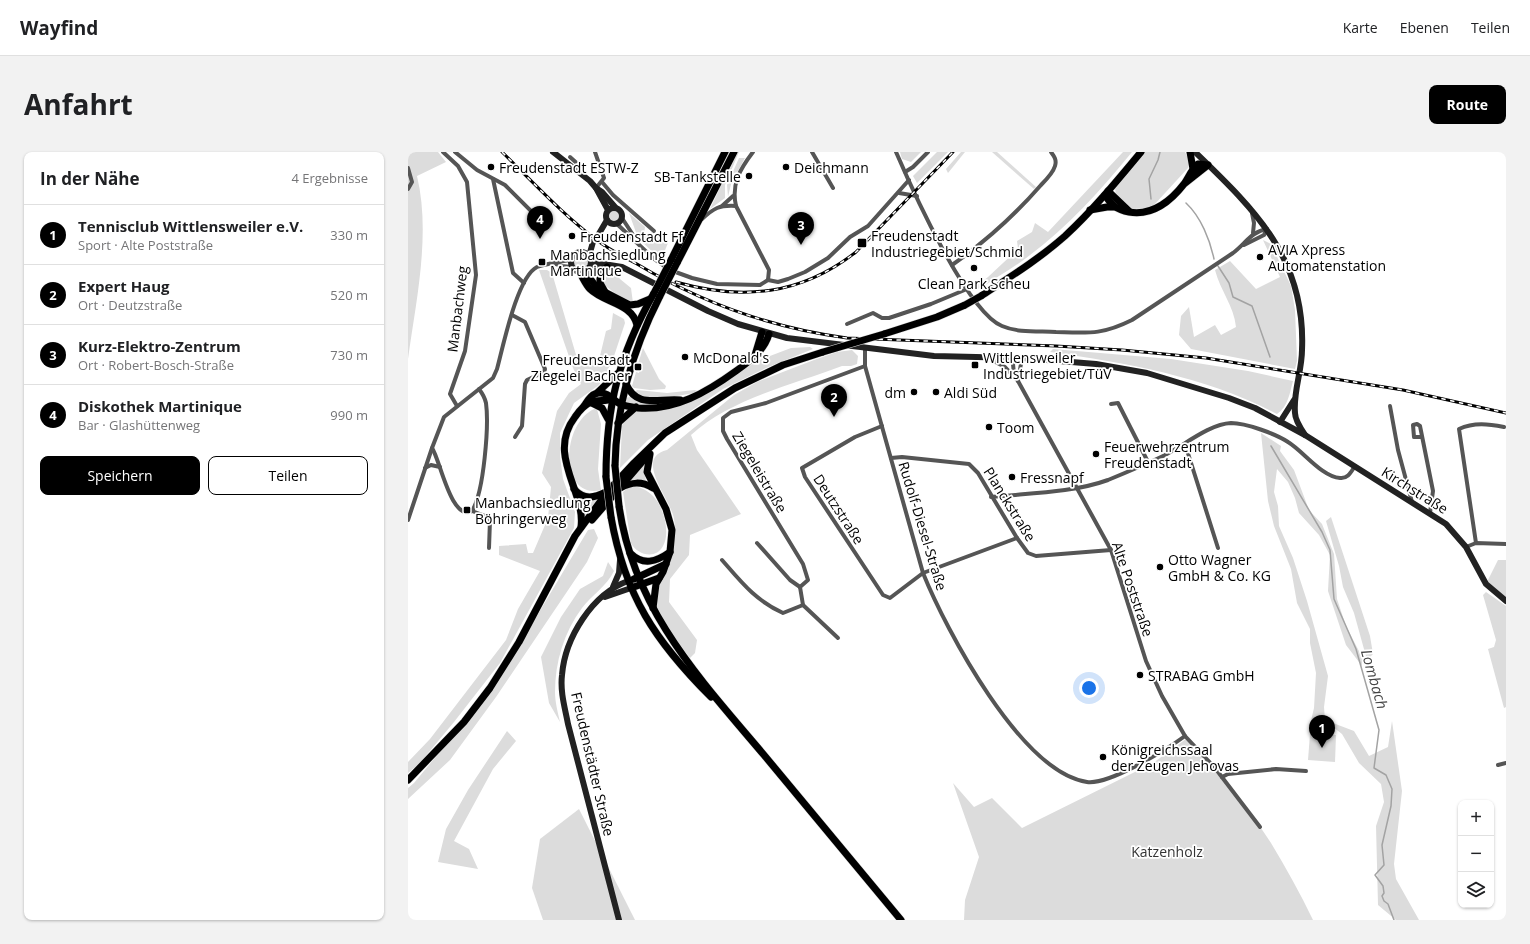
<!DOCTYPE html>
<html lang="de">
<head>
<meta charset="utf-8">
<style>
	:root { --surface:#fff; --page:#f2f2f2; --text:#202124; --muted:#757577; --line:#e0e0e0; --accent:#000 }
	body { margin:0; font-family:"Open Sans",sans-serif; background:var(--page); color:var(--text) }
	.controls { position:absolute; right:12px; bottom:12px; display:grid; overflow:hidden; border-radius:8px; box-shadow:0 1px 3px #0004 }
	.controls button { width:36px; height:36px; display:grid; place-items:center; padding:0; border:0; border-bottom:1px solid var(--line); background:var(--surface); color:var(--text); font:20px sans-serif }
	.you { position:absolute; left:681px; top:536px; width:14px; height:14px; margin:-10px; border:3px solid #fff; border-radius:50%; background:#1a73e8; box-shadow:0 0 0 6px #1a73e833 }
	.badge { display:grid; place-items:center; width:26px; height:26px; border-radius:50%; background:var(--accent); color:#fff; font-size:13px; font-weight:700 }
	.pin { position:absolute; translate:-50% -33px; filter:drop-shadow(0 1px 2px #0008) }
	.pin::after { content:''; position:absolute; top:21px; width:14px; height:12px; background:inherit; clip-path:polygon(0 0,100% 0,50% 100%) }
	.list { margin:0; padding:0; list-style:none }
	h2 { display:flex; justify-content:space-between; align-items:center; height:52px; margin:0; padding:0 16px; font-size:17px }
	h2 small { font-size:13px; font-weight:400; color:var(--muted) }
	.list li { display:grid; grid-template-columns:26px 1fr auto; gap:12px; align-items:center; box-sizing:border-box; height:60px; padding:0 16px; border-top:1px solid var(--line) }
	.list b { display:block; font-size:15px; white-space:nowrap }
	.list p { margin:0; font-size:13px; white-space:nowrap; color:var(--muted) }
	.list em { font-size:13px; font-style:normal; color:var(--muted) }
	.actions { display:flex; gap:8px; padding:12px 16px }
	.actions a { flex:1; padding:9px 0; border:1px solid var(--accent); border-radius:8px; text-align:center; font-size:14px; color:var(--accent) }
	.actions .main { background:var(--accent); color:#fff }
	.icon { flex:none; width:22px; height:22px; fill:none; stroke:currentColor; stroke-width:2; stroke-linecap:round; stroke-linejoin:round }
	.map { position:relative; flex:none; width:1098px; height:768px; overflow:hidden; border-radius:8px }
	header { display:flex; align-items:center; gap:24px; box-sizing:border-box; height:56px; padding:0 20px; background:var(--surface); border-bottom:1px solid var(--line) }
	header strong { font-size:19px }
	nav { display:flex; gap:22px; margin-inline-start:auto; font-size:14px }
	.intro { display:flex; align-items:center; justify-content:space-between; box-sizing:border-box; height:96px; padding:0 24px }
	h1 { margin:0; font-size:28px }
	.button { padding:10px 18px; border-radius:8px; background:var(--accent); color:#fff; font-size:14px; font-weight:700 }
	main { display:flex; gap:24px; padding:0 24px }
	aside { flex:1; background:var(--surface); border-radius:8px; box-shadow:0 1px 3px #0004 }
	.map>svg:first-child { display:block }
</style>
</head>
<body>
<header>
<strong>Wayfind</strong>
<nav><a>Karte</a><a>Ebenen</a><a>Teilen</a></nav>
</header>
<div class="intro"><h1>Anfahrt</h1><a class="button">Route</a></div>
<main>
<aside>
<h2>In der Nähe<small>4 Ergebnisse</small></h2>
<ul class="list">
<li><span class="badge">1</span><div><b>Tennisclub Wittlensweiler e.V.</b><p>Sport · Alte Poststraße</p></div><em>330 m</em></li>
<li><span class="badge">2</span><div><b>Expert Haug</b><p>Ort · Deutzstraße</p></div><em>520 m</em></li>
<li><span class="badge">3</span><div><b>Kurz-Elektro-Zentrum</b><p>Ort · Robert-Bosch-Straße</p></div><em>730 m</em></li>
<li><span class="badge">4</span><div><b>Diskothek Martinique</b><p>Bar · Glashüttenweg</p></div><em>990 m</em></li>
</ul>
<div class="actions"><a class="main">Speichern</a><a>Teilen</a></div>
</aside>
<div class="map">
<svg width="1098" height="768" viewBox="0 0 1098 768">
	<rect width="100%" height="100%" fill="#fff"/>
	<g fill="#dcdcdc">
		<path d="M0 0H30L38 10 9 24C23 82 8 149 0 207Z"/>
		<polygon points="329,0 331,0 317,33 317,46 302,57"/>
		<polygon points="492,0 513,0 503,10 494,7"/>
		<polygon points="529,0 540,0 509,31 505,24"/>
		<polygon points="553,0 557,0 540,21 538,17"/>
		<polygon points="584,0 589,0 628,35 626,37"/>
		<path d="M715 0H724C686 47 643 93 591 124 582 130 574 136 564 139V137L580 125 610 97 609 89 624 80 627 71 640 80Z"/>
		<polygon points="735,0 777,0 782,10 780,16 746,53 738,56 725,57 708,44 707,36"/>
		<polygon points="331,6 337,6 323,32 320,45 319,33"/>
		<circle cx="206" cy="64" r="5"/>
		<polygon points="221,61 237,75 236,82 239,83 244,80 260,91 253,108 230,86"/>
		<path d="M855 88 863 92 883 134 887 158 889 209 887 217 783 197 771 183 773 164 781 155 786 185 807 173 813 183 828 175C826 154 812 138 807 118L822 109 848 137 872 125Z"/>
		<circle cx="173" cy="110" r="8"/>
		<polygon points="131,118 139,118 144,121 171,213 192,204 198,179 203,177 205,161 216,167 217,171 204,210 197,223 191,233 166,251 152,281 152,304 155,327 167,360 166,376 92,511 46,570 11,612 0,621 0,610 22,587 98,488 110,457 132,419 91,403 91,394 118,392 120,401 125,401 140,366 143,335 134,321 149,259 161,241 173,232 165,216"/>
		<polygon points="205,120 209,122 212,127 223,136 225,151 212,145 195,132 194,126 199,121"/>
		<polygon points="402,195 405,197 358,216 315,237 240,288 212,316 214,274 216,268 224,259 273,253 297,243 349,209 383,196"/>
		<polygon points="235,196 251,227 258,234 257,237 242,238 226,236 224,234 228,220 231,221 232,216 229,215"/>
		<path d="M645 197 763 207 840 219 885 229C882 240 880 255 869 262 799 225 720 211 642 200Z"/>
		<path d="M444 198 450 204 449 212 443 214H434C384 233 322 247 283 283L289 298 333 362 282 383 281 403 262 427 261 450 289 488 287 501 282 506C274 495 252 467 249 455 246 439 255 426 261 412 266 398 269 382 266 367 263 347 225 306 259 298L326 243 349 230 406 208 429 200Z"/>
		<polygon points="229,238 259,241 287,238 291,240 264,245 235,246 226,241"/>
		<polygon points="222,245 233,250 254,251 245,254 217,252 217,246"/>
		<path d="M186 257H189L193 272 190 317 193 338C152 348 152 273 186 257Z"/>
		<polygon points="853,281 873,294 872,299 886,318 901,358 914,372 926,402 929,447 938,474 954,505 954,514 938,493 920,439 922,403 911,383 891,361 887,346 880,330 869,317 866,340 870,354 871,374 885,406 899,449 920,524 916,555 917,568 946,579 961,604 980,595 984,569 994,639 986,712 988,727 1011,768 988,768 970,753 968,674 976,650 973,632 951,611 934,582 916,568 905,567 901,577 906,556 908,521 902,491 902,477 889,451 883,417 866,374 860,349"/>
		<polygon points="236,312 236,320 238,329 230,328 221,329"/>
		<path d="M226 334C234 336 239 338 245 344 255 354 263 380 255 394 248 408 229 403 223 391L215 340 221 335Z"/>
		<polygon points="170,344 184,348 189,348 177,364"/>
		<polygon points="923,365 962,484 965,502 959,508 946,461 935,435 931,414 918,369"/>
		<polygon points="186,377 190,386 179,410 88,545 42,608 0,647 0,636 6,631 89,531 180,378"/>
		<polygon points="1090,408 1098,408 1098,449 1078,432"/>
		<path d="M200 410 206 419C199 434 184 443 174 456 156 480 147 510 147 540 147 550 150 561 152 570L141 551 133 505 153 465 172 437 195 424Z"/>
		<polygon points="1078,440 1098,454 1098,555 1096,556 1080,497 1086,495 1088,488 1075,443"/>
		<polygon points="99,579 108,589 85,617 46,689 61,697 70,717 30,710 38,677 60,638"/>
		<polygon points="902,582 928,583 927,610 900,608"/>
		<path d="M778 587C807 620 839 653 863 691 878 716 892 741 905 768H556L557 748 571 705 545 631 566 655 584 646 614 676 745 611Z"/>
		<polygon points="171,657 227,768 135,768 124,736 132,687"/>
	</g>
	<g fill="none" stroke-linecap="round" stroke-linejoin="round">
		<g stroke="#a3a3a3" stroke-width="1.5">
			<polyline points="743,47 741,27 750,8 752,0"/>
			<path d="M778 51C793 65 802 88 806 107"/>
			<polyline points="810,114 821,131 825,145 844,154 862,205"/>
			<polyline points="863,294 914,380 922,398 926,447 948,497 971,578 966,616 978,623 984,637 983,654 974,693 976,713 967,723 975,734 976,741 974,744 976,749 980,752 986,768"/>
		</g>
		<g stroke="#dbdbdb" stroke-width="8">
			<g id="primary">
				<polyline points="782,0 785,17"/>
				<polyline points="700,39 721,59"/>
				<path d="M697 43C703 53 709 58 721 60 744 64 762 50 776 32 781 25 783 18 790 12L800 13 776 32"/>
				<polyline points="682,58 699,55 706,55"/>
				<polyline points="263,108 317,0"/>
				<polyline points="269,111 326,0"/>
				<polyline points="180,117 181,125 189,136 222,153 230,152 242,147"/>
				<path d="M172 121C175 126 178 133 182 137 196 151 224 151 229 173"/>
				<polyline points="197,140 192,131 192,124 199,115"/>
				<path d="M573 144C602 125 631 107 657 84 685 58 709 29 733 0"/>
				<polyline points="476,182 529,165 557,153"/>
				<polyline points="347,203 354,180"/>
				<path d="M218 232C229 257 250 246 272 248"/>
				<polyline points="190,240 209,222"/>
				<polyline points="182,250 194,256 200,267"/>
				<path d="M176 254C180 248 184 241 191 241 200 240 205 248 212 252 217 254 224 255 230 256 267 259 299 240 328 219 342 209 356 199 361 182"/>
				<polyline points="210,271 228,255"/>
				<polyline points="242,302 239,320 258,357 264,378 262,400 255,420 248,432 245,456"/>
				<path d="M207 314C208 254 225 197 252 144"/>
				<path d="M198 325C198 254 211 203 246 141"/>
				<path d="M212 336C224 330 233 329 245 336"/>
				<path d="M166 337C176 348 186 346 198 340"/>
				<path d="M211 354C226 458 291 526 356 603 402 658 448 713 493 768"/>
				<path d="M203 365C217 444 247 489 303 545"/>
				<polyline points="184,368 240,303"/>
				<path d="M173 375C178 340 138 303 167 265 171 259 176 253 183 250 190 247 197 250 204 247"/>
				<path d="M222 401C235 414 248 410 262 400"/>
				<polyline points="226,427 258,412"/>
				<polyline points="223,436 251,426"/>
				<polyline points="0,628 56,570 82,536 111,490 167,384 200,339 226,311 257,281 327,236 375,213 415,200"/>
			</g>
		</g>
		<g stroke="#555" stroke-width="4">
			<polyline points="35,0 50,14 59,30 68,123 57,199 42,242 49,254"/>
			<polyline points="47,0 69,18 97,33 139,75"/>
			<polyline points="187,0 196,26 188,36"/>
			<path d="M345 0C332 17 323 32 328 54L361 118 360 128"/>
			<polyline points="404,0 425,36"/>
			<path d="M488 0C504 37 559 160 594 174 610 181 631 179 648 180 681 181 694 183 724 168L825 101C837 92 844 79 859 77"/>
			<polyline points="162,5 173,15 175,22"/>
			<polyline points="0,16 4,30 0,37"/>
			<polyline points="497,20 505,15 520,0"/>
			<polyline points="85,27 105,121 116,131"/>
			<polyline points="194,30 205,43 246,79"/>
			<polyline points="491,41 509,44"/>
			<polyline points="314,54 325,44"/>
			<polyline points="844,61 846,71 845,81"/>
			<polyline points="214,66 229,89"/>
			<path d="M294 67C306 56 311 53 328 54"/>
			<polyline points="209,72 245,106 262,118 284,126 309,132 352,133 360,128 370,130 380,127 397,120 420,106 442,85 460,74 501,28"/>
			<polyline points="836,93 856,83 859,77"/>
			<polyline points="148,112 154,114 163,115"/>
			<path d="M544 113C577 90 606 64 633 33 638 28 645 21 647 14 649 8 646 4 643 0"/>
			<polyline points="104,163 117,170 137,217 136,220 119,228 117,232 114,274 107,285"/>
			<polyline points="439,172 465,161 474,166 481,166 523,152 559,137"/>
			<path d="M457 196V214L515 421C538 478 613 620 679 630 701 633 758 598 777 584"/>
			<polyline points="580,206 597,215 610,229 703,398 738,509 754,544 777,584 807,616 852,675"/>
			<polyline points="606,222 605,212 608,206"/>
			<polyline points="610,229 614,206"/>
			<polyline points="703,252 710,251 740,310"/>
			<polyline points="982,254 990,298 1004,350"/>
			<polyline points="474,274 447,285 394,316 397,325 475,443 482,446 515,421 609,386"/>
			<polyline points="1014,285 1006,285 1005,273 1009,272 1012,274 1025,339 1022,361"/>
			<polyline points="777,292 810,396"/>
			<path d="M24 296C32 307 43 370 64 359 76 340 81 273 78 251 77 246 74 241 71 237"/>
			<polyline points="483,306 494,305 561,312 570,321 609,386 620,401 628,404 703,398"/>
			<polyline points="17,316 23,313 32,315"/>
			<path d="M583 345C621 341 664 341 700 328 717 321 736 313 753 305 773 296 800 272 823 271 838 271 868 282 880 290 895 299 914 325 932 326 940 327 943 320 947 314"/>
			<polyline points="64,359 80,365 82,368 81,396"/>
			<path d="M0 368 24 296 36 265 85 226 89 217C95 195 109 125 129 115 134 113 156 109 162 108"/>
			<polyline points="349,391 382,428 392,435"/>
			<path d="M1068 391 1051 277C1066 270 1081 272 1096 275"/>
			<polyline points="1058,395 1068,391 1098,392"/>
			<path d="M314 408C334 431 347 448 375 461L395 453"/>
			<polyline points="392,435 400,428 395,412 319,287 315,279 315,266 323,260 358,251 457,214"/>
			<polyline points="392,435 395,453 430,486"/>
			<polyline points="1090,613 1098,611"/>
			<polyline points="814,625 820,622 868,617 898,619"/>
		</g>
		<g stroke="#222" stroke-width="6">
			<polyline points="145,0 182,29 188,36 200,58"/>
			<path d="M787 0C848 59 898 107 894 198 894 219 885 240 887 261 887 268 893 277 897 283"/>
			<polyline points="188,36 194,40 207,55"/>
			<circle cx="206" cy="64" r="8"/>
			<polyline points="189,85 199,68"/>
			<circle cx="173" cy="110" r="10"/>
			<polyline points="181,104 185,90"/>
			<polyline points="183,110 214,115 300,159 330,172 379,186 526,204 614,206 688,212 739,221 821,246 847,256 897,283 1038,372 1058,395 1078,432 1098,449"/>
			<polyline points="181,116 201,115"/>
			<polyline points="872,270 886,248"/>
			<polyline points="205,435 211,421 212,408"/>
			<polyline points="197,445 223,436"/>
			<path d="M211 768 160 572C157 556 152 540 154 523 157 486 184 442 220 429"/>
		</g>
		<use href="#primary" stroke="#000" stroke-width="7"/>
		<g stroke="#000" stroke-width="3">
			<g id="rail">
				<path d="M94 0C125 30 155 63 190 89 202 98 216 105 229 112 294 151 364 176 439 186L648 194 714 198 798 206 995 238 1098 261"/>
				<path d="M268 130C335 149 393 143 448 100L545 0"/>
			</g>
		</g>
		<use href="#rail" stroke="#fff" stroke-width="1.5" stroke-dasharray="4.5" stroke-linecap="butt"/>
		<g stroke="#dbdbdb" stroke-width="8" stroke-linecap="butt">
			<g id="primary-bridge">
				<polyline points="246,141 263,108"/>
				<polyline points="252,144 269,111"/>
				<polyline points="557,153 573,144"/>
				<polyline points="415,200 476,182"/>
				<polyline points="207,314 211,354"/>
				<polyline points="198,325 203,365"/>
			</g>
		</g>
		<polyline stroke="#222" stroke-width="6" points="185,90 189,85"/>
		<use href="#primary-bridge" stroke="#000" stroke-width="7"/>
	</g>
	<g fill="#000" stroke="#fff" stroke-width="1.5">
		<circle cx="83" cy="15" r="4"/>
		<circle cx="378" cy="15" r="4"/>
		<circle cx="341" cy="24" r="4"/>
		<circle cx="164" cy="84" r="4"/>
		<rect x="449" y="86" width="10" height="10" rx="2"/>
		<circle cx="852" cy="105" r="4"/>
		<rect x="130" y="106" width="8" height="8" rx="2"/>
		<circle cx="566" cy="116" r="4"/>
		<circle cx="277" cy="205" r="4"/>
		<rect x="563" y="209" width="8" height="8" rx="2"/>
		<rect x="226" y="211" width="8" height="8" rx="2"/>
		<circle cx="506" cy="240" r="4"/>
		<circle cx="528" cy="240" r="4"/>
		<circle cx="581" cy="275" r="4"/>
		<circle cx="688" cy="302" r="4"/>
		<circle cx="604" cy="325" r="4"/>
		<rect x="55" y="354" width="8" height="8" rx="2"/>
		<circle cx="752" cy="415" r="4"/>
		<circle cx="732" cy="523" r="4"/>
		<circle cx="695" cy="605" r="4"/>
	</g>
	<g text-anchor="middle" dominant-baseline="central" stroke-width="3.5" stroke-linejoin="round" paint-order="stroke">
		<g font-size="14" fill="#000" stroke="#fff" text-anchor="start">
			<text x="91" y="15">Freudenstadt ESTW-Z</text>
			<text x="386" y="15">Deichmann</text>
			<text x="333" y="24" text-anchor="end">SB-Tankstelle</text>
			<text x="463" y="83">Freudenstadt<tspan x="463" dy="16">Industriegebiet/Schmid</tspan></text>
			<text x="172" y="84">Freudenstadt Ff</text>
			<text x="860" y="97">AVIA Xpress<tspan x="860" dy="16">Automatenstation</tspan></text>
			<text x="142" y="102">Manbachsiedlung<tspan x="142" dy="16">Martinique</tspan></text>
			<text x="566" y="131" text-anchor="middle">Clean Park Scheu</text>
			<text x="285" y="205">McDonald's</text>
			<text x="575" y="205">Wittlensweiler<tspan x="575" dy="16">Industriegebiet/TüV</tspan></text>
			<text x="222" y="207" text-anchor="end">Freudenstadt<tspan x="222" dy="16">Ziegelei Bacher</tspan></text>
			<text x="498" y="240" text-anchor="end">dm</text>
			<text x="536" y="240">Aldi Süd</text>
			<text x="589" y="275">Toom</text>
			<text x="696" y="294">Feuerwehrzentrum<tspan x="696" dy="16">Freudenstadt</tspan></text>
			<text x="612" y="325">Fressnapf</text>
			<text x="67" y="350">Manbachsiedlung<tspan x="67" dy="16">Böhringerweg</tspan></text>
			<text x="760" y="407">Otto Wagner<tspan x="760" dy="16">GmbH &amp; Co. KG</tspan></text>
			<text x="740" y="523">STRABAG GmbH</text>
			<text x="703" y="597">Königreichssaal<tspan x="703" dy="16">der Zeugen Jehovas</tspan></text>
		</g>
		<g font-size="14" fill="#000" stroke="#fff">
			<text transform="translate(49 157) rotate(-83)">Manbachweg</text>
			<text transform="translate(352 320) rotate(59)">Ziegeleistraße</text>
			<text transform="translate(1007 338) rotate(32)">Kirchstraße</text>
			<text transform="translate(602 352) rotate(58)">Planckstraße</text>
			<text transform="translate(431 357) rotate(57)">Deutzstraße</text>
			<text transform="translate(515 374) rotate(73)">Rudolf-Diesel-Straße</text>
			<text transform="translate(725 437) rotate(71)">Alte Poststraße</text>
			<text transform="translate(185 612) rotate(77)">Freudenstädter Straße</text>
		</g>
		<g font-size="14" fill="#333" stroke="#fff">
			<text x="759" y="699">Katzenholz</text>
		</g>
		<g font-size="15" font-style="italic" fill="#444" stroke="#fff">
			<text transform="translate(967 527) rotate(74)">Lombach</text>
		</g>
	</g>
</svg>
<div class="controls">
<button>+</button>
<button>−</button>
<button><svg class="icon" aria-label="layers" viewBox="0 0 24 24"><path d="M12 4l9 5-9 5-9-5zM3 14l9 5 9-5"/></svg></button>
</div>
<div class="you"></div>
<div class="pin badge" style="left:914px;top:596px">1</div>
<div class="pin badge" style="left:426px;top:265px">2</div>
<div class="pin badge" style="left:393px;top:93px">3</div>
<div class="pin badge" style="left:132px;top:87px">4</div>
</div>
</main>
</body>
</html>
